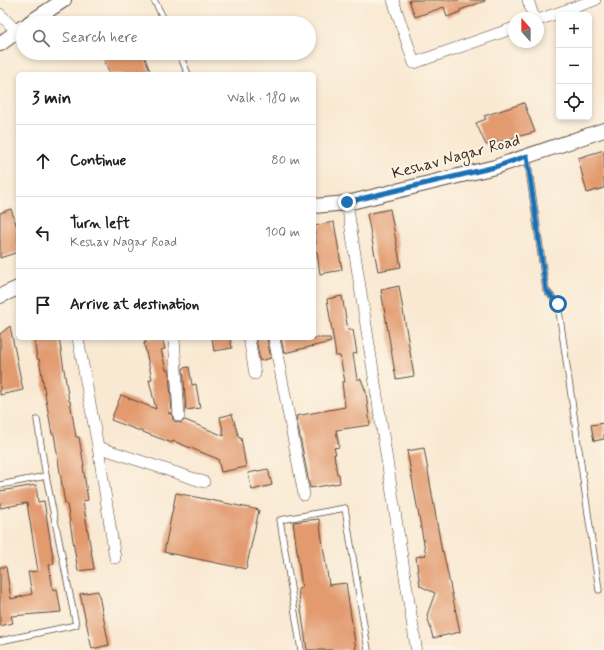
<!DOCTYPE html>
<html lang="en">
<head>
<meta charset="utf-8">
<style>
	:root { --surface:#fff; --page:#f2f2f2; --text:#202124; --muted:#757577; --line:#e0e0e0 }
	body { margin:0; font-family:Mynerve,sans-serif; background:var(--page); color:var(--text) }
	.controls { position:absolute; right:12px; top:12px; display:grid; overflow:hidden; border-radius:6px; box-shadow:0 2px 6px #0003 }
	.controls button { width:36px; height:36px; display:grid; place-items:center; padding:0; border:0; border-bottom:1px solid var(--line); background:var(--surface); color:var(--text); font:20px sans-serif }
	.compass { position:absolute; left:508px; top:12px; width:36px; height:36px; border-radius:50%; background:var(--surface); box-shadow:0 2px 6px #0003; rotate:339deg }
	.stop { position:absolute; width:12px; height:12px; margin:-9px; border:3px solid #1f6fb2; border-radius:50%; background:#fff }
	.stop.end { background:#1f6fb2; border-color:#fff; box-shadow:0 1px 4px #0008 }
	.list { margin:0; padding:0; list-style:none }
	h2 { display:flex; justify-content:space-between; align-items:center; height:52px; margin:0; padding:0 16px; font-size:17px }
	h2 small { font-size:13px; font-weight:400; color:var(--muted) }
	.list li { display:grid; grid-template-columns:26px 1fr auto; gap:12px; align-items:center; box-sizing:border-box; height:72px; padding:0 16px; border-top:1px solid var(--line) }
	.list b { display:block; font-size:15px; white-space:nowrap }
	.list p { margin:0; font-size:13px; white-space:nowrap; color:var(--muted) }
	.list em { font-size:13px; font-style:normal; color:var(--muted) }
	.icon { flex:none; width:22px; height:22px; fill:none; stroke:currentColor; stroke-width:2; stroke-linecap:round; stroke-linejoin:round }
	.map { position:relative; flex:none; width:604px; height:650px; overflow:hidden }
	.search { position:absolute; background:var(--surface); box-shadow:0 2px 6px #0003; left:16px; top:16px; width:300px; height:44px; display:flex; align-items:center; gap:10px; box-sizing:border-box; padding:0 14px; border-radius:22px; color:var(--muted); font-size:15px }
	.panel { position:absolute; background:var(--surface); box-shadow:0 2px 6px #0003; left:16px; top:72px; width:300px; height:268px; border-radius:6px }
	.map>svg:first-child { display:block }
</style>
</head>
<body>
<div class="map">
<svg width="604" height="650" viewBox="0 0 604 650">
	<rect width="100%" height="100%" fill="#fcf5e5"/>
	<filter id="ink" filterUnits="userSpaceOnUse"><feTurbulence type="fractalNoise" baseFrequency=".025" numOctaves="2"/><feDisplacementMap in="SourceGraphic" scale="8" xChannelSelector="R" yChannelSelector="G"/><feConvolveMatrix kernelMatrix="1 2 1 2 8 2 1 2 1" color-interpolation-filters="sRGB"/></filter>
	<filter id="wash" filterUnits="userSpaceOnUse"><feTurbulence type="fractalNoise" baseFrequency=".012" numOctaves="4" result="noise"/><feDisplacementMap in="SourceGraphic" scale="16" xChannelSelector="R" yChannelSelector="G"/><feGaussianBlur stdDeviation="0.9" result="paint"/><feColorMatrix in="noise" values="0 0 0 0 0 0 0 0 0 0 0 0 0 0 0 0 0 1.4 0 .05"/><feComposite in="paint" operator="in"/></filter>
	<g filter="url(#wash)">
		<rect width="100%" height="100%" fill="#f9e9d3"/>
		<g id="blocks">
			<g fill="#e29a6e">
				<polygon points="409,0 485,0 485,1 460,10 460,12 447,17 444,7 415,17"/>
				<polygon points="101,53 143,53 151,74 110,74"/>
				<polygon points="524,103 535,132 486,145 476,123 486,119 484,116"/>
				<polygon points="604,150 604,188 587,193 578,158"/>
				<polygon points="11,209 18,230 18,252 0,258 0,213"/>
				<polygon points="390,209 401,267 378,271 367,214"/>
				<polygon points="334,222 342,270 320,274 317,252 314,251 314,244 316,244 314,226"/>
				<polygon points="399,286 414,376 396,379 381,290"/>
				<polygon points="342,296 348,330 353,330 357,353 353,354 357,379 361,379 366,392 370,425 336,430 339,447 334,448 336,454 334,454 337,474 339,474 340,483 310,488 296,416 345,407 342,382 345,382 340,356 336,356 327,299"/>
				<polygon points="10,326 23,390 0,395 0,334"/>
				<polygon points="34,338 59,338 69,401 70,401 76,437 79,437 84,466 83,466 88,500 83,501 94,569 78,571 67,504 65,504 54,434 52,434 39,359 37,359"/>
				<polygon points="144,338 162,338 165,349 161,350 166,370 169,370 172,413 168,413 172,415 173,420 176,422 180,423 185,420 224,436 220,417 232,414 239,438 241,438 246,467 221,472 218,459 173,441 172,443 111,420 121,395 156,409 149,380 152,379 144,343 146,343"/>
				<polygon points="212,338 230,338 232,348 214,351"/>
				<polygon points="256,338 267,338 271,358 260,361"/>
				<polygon points="281,338 330,338 331,342 284,353"/>
				<polygon points="189,367 192,385 196,384 200,408 186,410 183,368"/>
				<polygon points="604,423 604,439 594,441 591,425"/>
				<polygon points="424,448 442,552 443,551 460,632 433,638 427,615 435,593 420,586 416,557 426,555 407,451"/>
				<polygon points="268,469 272,485 252,490 248,473"/>
				<polygon points="36,485 38,502 44,501 54,564 49,565 53,590 57,589 61,612 11,616 13,623 0,626 0,567 6,567 11,599 32,594 28,572 38,571 27,503 0,508 0,491"/>
				<polygon points="176,493 259,510 246,569 164,552"/>
				<polygon points="319,519 329,585 346,583 356,650 307,650 298,589 302,588 293,522"/>
				<polygon points="98,591 109,645 92,649 80,594"/>
			</g>
		</g>
	</g>
	<g filter="url(#ink)">
		<use href="#blocks" fill-opacity="0" stroke="#584739" stroke-width="1"/>
		<g fill="none" stroke-linecap="round" stroke-linejoin="round">
			<g stroke="#584739" stroke-width="7">
				<g id="service">
					<polyline points="154,0 166,23"/>
					<polyline points="179,53 188,74"/>
					<polyline points="527,156 546,290 558,304 599,590"/>
					<polyline points="0,485 46,476"/>
					<polyline points="0,641 76,625 46,476 37,420"/>
					<polyline points="301,650 280,520 345,508 368,650"/>
				</g>
			</g>
			<g stroke="#584739" stroke-width="12">
				<g id="minor">
					<polyline points="393,0 414,63 514,28"/>
					<polyline points="528,0 534,18"/>
					<polyline points="0,14 16,31"/>
					<polyline points="538,20 595,0"/>
					<polyline points="347,203 416,647"/>
					<polyline points="78,338 98,447 115,558"/>
					<polyline points="174,338 179,416"/>
					<polyline points="249,338 255,374"/>
					<polyline points="274,338 304,495"/>
					<polyline points="98,447 204,482"/>
				</g>
			</g>
			<g stroke="#584739" stroke-width="16">
				<g id="tertiary">
					<polyline points="29,23 64,0"/>
					<polyline points="0,44 23,27"/>
					<polyline points="314,206 347,203 495,167 604,130"/>
					<polyline points="0,296 18,288"/>
				</g>
			</g>
			<use href="#service" stroke="#fff" stroke-width="5.5"/>
			<use href="#minor" stroke="#fff" stroke-width="11"/>
			<use href="#tertiary" stroke="#fff" stroke-width="14"/>
		</g>
	</g>
	<g fill="none" stroke-linecap="round" stroke-linejoin="round" filter="url(#ink)">
		<polyline stroke="#1f6fb2" stroke-width="5" points="347,202 495,167 527,156 546,290 558,304"/>
	</g>
	<g text-anchor="middle" dominant-baseline="central" stroke-width="4" stroke-linejoin="round" paint-order="stroke">
		<g font-size="16" fill="#3b2a1e" stroke="#fcf5e5">
			<text transform="translate(456 157) rotate(-15)">Keshav Nagar Road</text>
		</g>
	</g>
</svg>
<div class="controls">
<button>+</button>
<button>−</button>
<button><svg class="icon" aria-label="locate" viewBox="0 0 24 24"><circle cx="12" cy="12" r="6"/><path d="M12 2v4M12 18v4M2 12h4M18 12h4"/></svg></button>
</div>
<svg class="compass" viewBox="-18 -18 36 36"><path d="M0-13l5 13h-10z" fill="#e53935"/><path d="M0 13l5-13h-10z" fill="#757577"/></svg>
<div class="stop" style="left:558px;top:304px"></div>
<div class="stop end" style="left:347px;top:202px"></div>
<div class="search"><svg class="icon" aria-label="search" viewBox="0 0 24 24"><circle cx="10" cy="10" r="6"/><path d="M15 15l6 6"/></svg>Search here</div>
<section class="panel">
<h2>3 min<small>Walk · 180 m</small></h2>
<ul class="list">
<li><svg class="icon" aria-label="ahead" viewBox="0 0 24 24"><path d="M12 20V5M6 11l6-6 6 6"/></svg><div><b>Continue</b></div><em>80 m</em></li>
<li><svg class="icon" aria-label="left" viewBox="0 0 24 24"><path d="M17 20v-9H6M10 6l-5 5 5 5"/></svg><div><b>Turn left</b><p>Keshav Nagar Road</p></div><em>100 m</em></li>
<li><svg class="icon" aria-label="arrive" viewBox="0 0 24 24"><path d="M6 21V4h12l-3 4 3 4H6"/></svg><div><b>Arrive at destination</b></div></li>
</ul>
</section>
</div>
</body>
</html>
